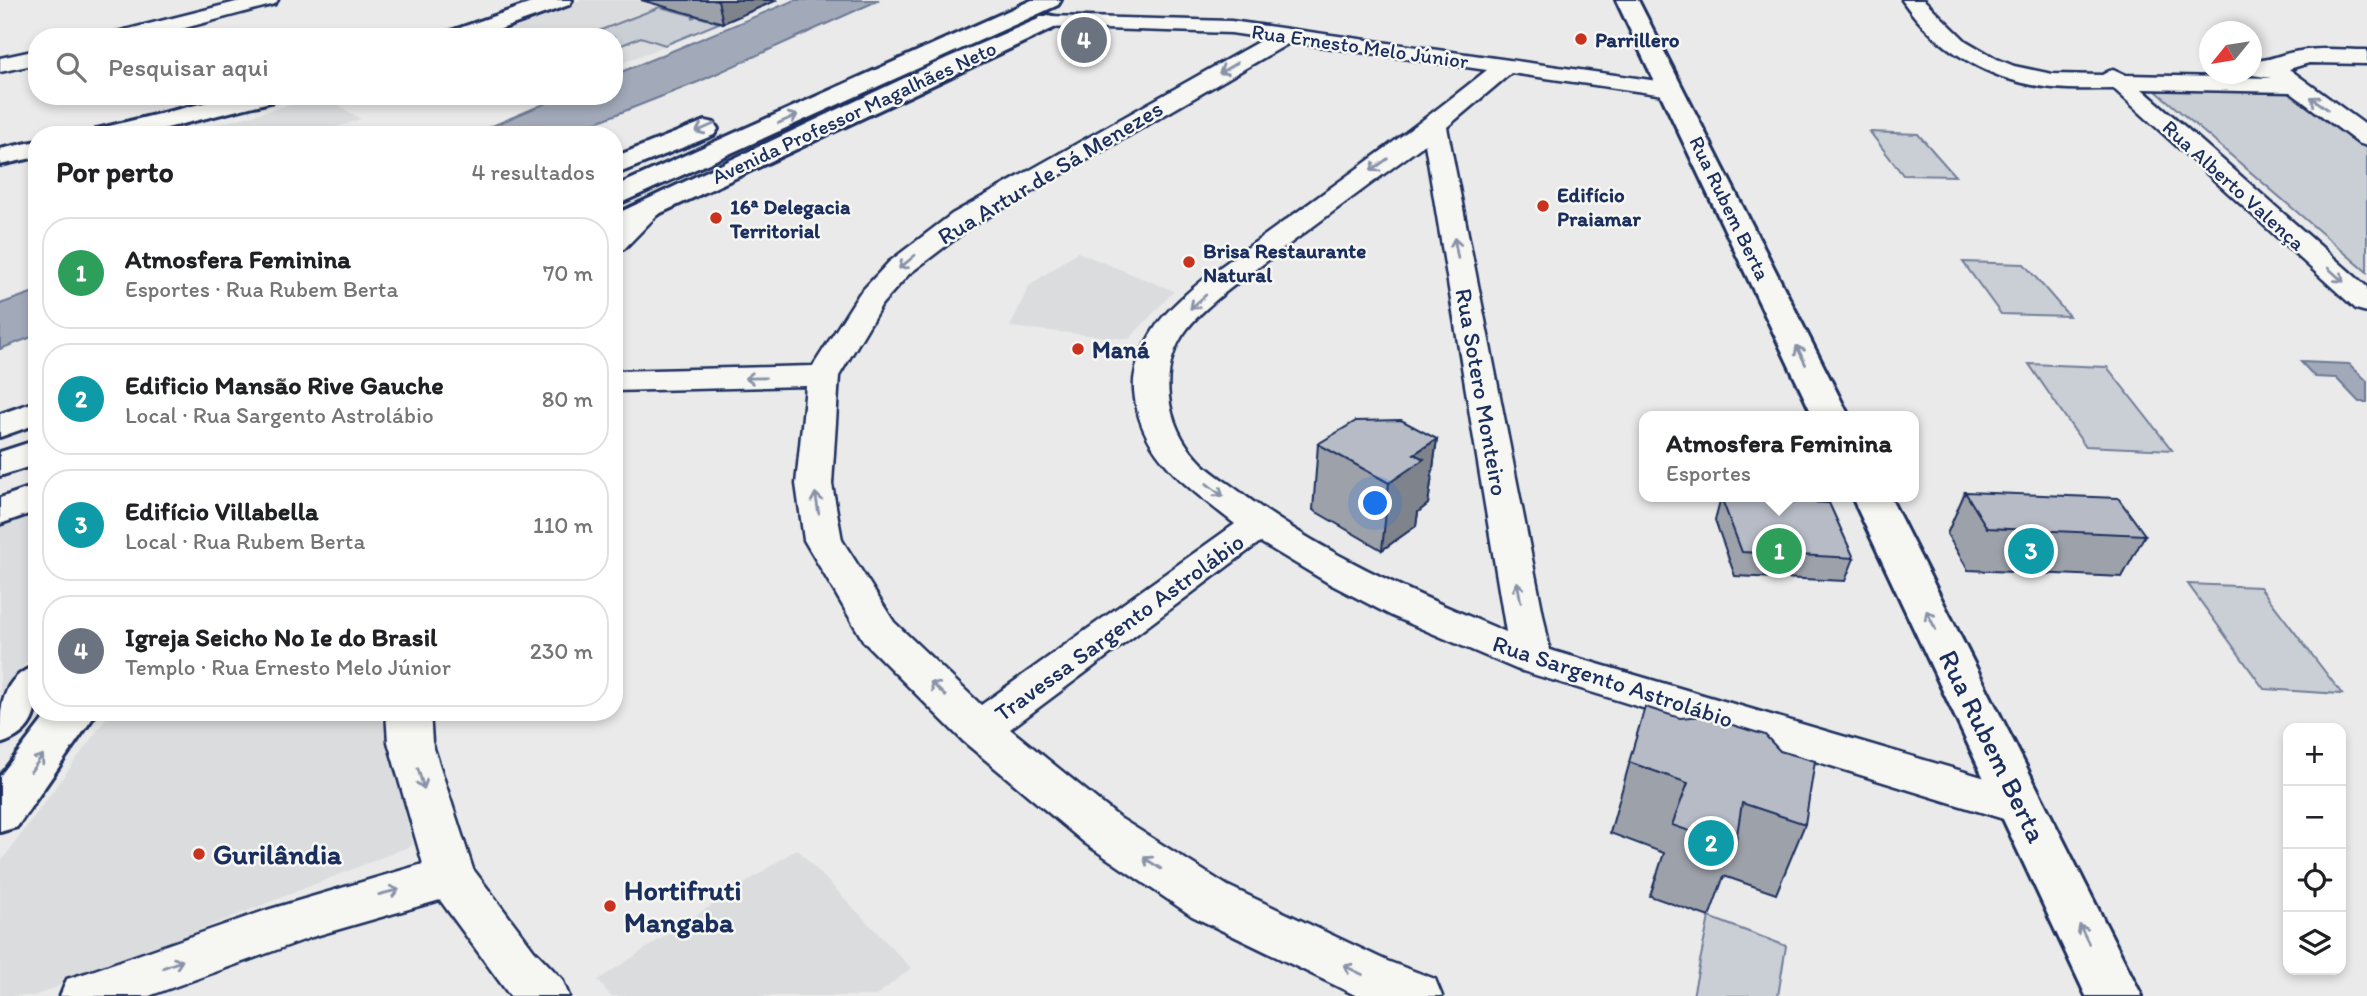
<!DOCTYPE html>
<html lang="pt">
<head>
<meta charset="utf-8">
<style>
	:root { --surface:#fff; --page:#f2f2f2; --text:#202124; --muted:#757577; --line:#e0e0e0; --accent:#111827 }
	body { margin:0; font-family:Itim,sans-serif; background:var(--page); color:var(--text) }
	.controls { position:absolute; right:21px; bottom:21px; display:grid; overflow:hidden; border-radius:14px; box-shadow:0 4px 10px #0003 }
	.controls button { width:63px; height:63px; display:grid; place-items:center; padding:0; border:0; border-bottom:2px solid var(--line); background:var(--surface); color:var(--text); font:35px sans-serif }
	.compass { position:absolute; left:2199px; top:21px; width:63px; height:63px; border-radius:50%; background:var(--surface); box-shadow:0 4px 10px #0003; rotate:240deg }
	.you { position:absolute; left:1376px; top:504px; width:24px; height:24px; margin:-18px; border:5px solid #fff; border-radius:50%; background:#1a73e8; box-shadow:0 0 0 10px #1a73e833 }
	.badge { display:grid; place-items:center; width:46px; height:46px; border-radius:50%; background:var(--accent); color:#fff; font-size:23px; font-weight:700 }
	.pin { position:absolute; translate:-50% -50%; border:4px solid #fff; box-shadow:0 2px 7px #0006 }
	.popup { position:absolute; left:1639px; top:411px; width:280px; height:91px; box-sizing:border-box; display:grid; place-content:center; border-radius:14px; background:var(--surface); filter:drop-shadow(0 2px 5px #0005); font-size:23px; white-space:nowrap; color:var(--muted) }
	.popup b { font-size:26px; color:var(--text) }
	.popup::after { content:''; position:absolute; left:50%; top:100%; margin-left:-14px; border:14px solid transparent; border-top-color:var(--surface) }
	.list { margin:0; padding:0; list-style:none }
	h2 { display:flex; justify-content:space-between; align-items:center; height:91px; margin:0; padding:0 28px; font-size:30px }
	h2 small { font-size:23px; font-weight:400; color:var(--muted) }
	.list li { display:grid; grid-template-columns:46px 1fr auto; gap:21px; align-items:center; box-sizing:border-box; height:112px; margin:0 14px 14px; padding:0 14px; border:2px solid var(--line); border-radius:28px }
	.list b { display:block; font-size:26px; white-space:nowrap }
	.list p { margin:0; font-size:23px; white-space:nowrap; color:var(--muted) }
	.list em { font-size:23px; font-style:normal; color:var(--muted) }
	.icon { flex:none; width:38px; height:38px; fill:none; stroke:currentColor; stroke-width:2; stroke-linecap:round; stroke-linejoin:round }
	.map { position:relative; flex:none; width:2367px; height:996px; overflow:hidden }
	.search { position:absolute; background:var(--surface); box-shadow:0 4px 10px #0003; left:28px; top:28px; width:595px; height:77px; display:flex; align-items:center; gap:18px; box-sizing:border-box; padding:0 24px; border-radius:28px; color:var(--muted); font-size:26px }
	.panel { position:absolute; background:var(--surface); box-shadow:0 4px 10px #0003; left:28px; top:126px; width:595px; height:595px; border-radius:28px }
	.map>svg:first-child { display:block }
</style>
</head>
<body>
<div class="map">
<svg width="2367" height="996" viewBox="0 0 2367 996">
	<rect width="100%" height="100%" fill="#e9eae9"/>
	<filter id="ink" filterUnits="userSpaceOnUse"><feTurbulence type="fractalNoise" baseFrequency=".0143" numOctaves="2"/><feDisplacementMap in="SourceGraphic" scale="14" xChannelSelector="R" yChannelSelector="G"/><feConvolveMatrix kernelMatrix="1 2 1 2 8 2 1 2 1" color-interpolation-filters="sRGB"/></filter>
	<g filter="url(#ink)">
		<g fill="#dadcde">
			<polygon points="581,0 641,0 723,23 614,66 614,37 477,37"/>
			<polygon points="305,96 368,96 339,106 361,119 331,129 335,132 328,135 209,135 204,128 305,101 302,97"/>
			<polygon points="1077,252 1174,291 1129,339 1010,327 1029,286"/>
			<polygon points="37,510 37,650 0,694 0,524"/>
			<polygon points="111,712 381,712 413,845 34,996 0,996 0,863"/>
			<polygon points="797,849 911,968 876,996 611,996 598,980"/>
		</g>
		<g fill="#caced5" stroke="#727e9a" stroke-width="2">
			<polygon points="660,7 694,16 692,18 696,16 719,23 665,45 641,37 622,45 614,43 614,37 588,35"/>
			<polygon points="2166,89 2291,92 2367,141 2367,272 2157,92"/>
			<polygon points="1870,132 1918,134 1955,176 1903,175"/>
			<polygon points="1963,262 2024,264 2069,316 2001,314"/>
			<polygon points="2029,364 2107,367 2172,450 2085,446"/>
			<polygon points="2188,584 2260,587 2342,694 2264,689"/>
			<polygon points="1709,917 1786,946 1778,996 1693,996"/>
		</g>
		<g fill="#a2aaba" stroke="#6c7995" stroke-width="2">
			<polygon points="795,0 879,0 698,82 564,135 471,135 563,96 614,96 614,75"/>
			<polygon points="37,291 37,335 0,349 0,304"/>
			<polygon points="2301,362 2349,364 2367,381 2367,402 2359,402 2336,378 2315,377"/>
		</g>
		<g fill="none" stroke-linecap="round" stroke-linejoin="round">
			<g stroke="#1b2f5e" stroke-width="5">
				<g id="street">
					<polygon points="244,0 278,0 275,4 151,37 114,37 117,32"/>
					<path d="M1902 0H1924L1966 41 1997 59 2014 66 2052 74 2102 75 2113 69 2126 75 2271 78 2247 74H2252V61C2272 61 2281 53 2300 51 2322 47 2345 50 2367 50V64L2309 63 2289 69 2367 126V146L2358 143 2290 92 2142 89 2367 287V312L2356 309 2114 89C2094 89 2073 90 2053 88 1993 83 1936 50 1902 0Z"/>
					<path d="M1048 16 1231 21 1679 84 1683 89 1679 94 1671 96 1511 73 1447 127 1550 650 2040 794 2046 807 2040 820 2023 825 1516 669 1392 616 1330 584 1260 542 1010 729 1120 818 1228 886 1387 961 1435 979 1442 996H1357L1351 993 1192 916 1086 844 963 741 864 642 804 540 796 484 806 386 614 391V371L813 366 859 294 889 262 952 214 1265 38 1231 33 1040 27 1037 22 1040 17ZM1291 42 1487 70C1420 124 1350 174 1279 225 1243 252 1192 283 1163 317 1148 335 1132 366 1134 390 1139 455 1188 487 1235 524L981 705 894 622 842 540 832 484 839 376 882 304 909 274 972 226ZM1425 144 1506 632C1413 593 1320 553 1240 492 1226 481 1209 472 1198 459 1165 425 1157 368 1187 329 1209 301 1248 276 1276 254 1326 217 1375 180 1425 144Z"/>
					<polygon points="37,50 37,64 0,72 0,58"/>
					<polygon points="649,201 659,203 663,209 624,249 614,251 614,227 639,203"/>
					<polygon points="386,712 430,712 432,742 473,869 534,950 562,979 569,996 510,996 440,900 312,937 149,996 60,996 67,979 86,973 267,910 423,864 388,742"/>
				</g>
			</g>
			<g stroke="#1b2f5e" stroke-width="6">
				<g id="secondary">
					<polygon points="540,0 572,0 569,5 478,37 445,37 448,32"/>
					<polygon points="1616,0 1638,0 1849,416 1813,416"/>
					<polygon points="1048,15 1056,17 1059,22 1056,27 614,235 614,215 947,58"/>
					<polygon points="233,96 277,96 274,101 139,135 93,135 97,129"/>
					<polygon points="37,141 37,157 0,165 0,149"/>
					<polygon points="37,485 37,511 0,524 0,498"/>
					<polygon points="1852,497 1890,497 2142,996 2086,996"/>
					<path d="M37 665C37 702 42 731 0 744 0 708 0 678 37 665Z"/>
					<polygon points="49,712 97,712 17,827 0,832 0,776"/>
				</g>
			</g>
			<g stroke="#1b2f5e" stroke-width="6">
				<g id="primary">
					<polygon points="1032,0 1061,0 1058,5 614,206 614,187"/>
					<polygon points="705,121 714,123 718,129 714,135 614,175 614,157"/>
					<polygon points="37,401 37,424 0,437 0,414"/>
					<polygon points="37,440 37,464 0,476 0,452"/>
				</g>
			</g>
			<use href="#street" fill="#f6f6f2" fill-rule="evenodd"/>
			<use href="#secondary" fill="#f6f6f2" fill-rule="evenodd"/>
			<use href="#primary" fill="#f6f6f2" fill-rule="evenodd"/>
		</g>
		<g fill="#9da1aa" stroke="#1b2f5e" stroke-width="2">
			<polygon points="641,0 777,0 723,23"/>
			<polygon points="1437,439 1428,504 1418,512 1416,526 1382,550 1313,510 1318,444"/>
			<polygon points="1965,492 2145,535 2122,577 1968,570 1947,534"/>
			<polygon points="1721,497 1854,558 1845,581 1735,576 1715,520"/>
			<polygon points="1645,707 1805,824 1776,894 1724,876 1709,917 1650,896 1664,853 1610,833"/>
		</g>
		<g fill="#7f838b" stroke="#1b2f5e" stroke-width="2">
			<polygon points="718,0 777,0 723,23"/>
			<polygon points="1437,439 1428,504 1418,512 1416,526 1382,550 1389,483 1414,454"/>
		</g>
		<g fill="#b6bbc6" stroke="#1b2f5e" stroke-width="2">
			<polygon points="1401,420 1437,439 1414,454 1424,459 1389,483 1318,444 1356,421"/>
			<polygon points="1965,492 2118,498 2145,535 1987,528"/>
			<polygon points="1721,497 1829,503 1854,558 1742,552"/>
			<polygon points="1645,707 1680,718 1703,716 1765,735 1780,751 1815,761 1805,824 1742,803 1735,847 1672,825 1688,783 1629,762"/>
		</g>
		<defs><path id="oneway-shaft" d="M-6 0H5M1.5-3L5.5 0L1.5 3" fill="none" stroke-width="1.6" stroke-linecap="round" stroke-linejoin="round" transform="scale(1.75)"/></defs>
		<g stroke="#8892a8">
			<use href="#oneway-shaft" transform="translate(1228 68) rotate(150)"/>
			<use href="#oneway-shaft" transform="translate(2319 103) rotate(-144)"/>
			<use href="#oneway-shaft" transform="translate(788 119) rotate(-24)"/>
			<use href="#oneway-shaft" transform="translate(705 128) rotate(156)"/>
			<use href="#oneway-shaft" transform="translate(1379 165) rotate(144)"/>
			<use href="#oneway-shaft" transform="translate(1456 248) rotate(-100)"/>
			<use href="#oneway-shaft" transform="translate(907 262) rotate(140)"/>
			<use href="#oneway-shaft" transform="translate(2336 275) rotate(42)"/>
			<use href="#oneway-shaft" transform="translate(1198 302) rotate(138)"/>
			<use href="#oneway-shaft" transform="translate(1801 355) rotate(-116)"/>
			<use href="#oneway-shaft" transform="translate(755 378) rotate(179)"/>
			<use href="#oneway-shaft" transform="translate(1215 490) rotate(38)"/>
			<use href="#oneway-shaft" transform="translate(817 503) rotate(-99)"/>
			<use href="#oneway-shaft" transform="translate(1519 592) rotate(-100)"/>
			<use href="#oneway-shaft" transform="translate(1931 620) rotate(-116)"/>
			<use href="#oneway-shaft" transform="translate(938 689) rotate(-136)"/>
			<use href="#oneway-shaft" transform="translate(37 763) rotate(-54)"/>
			<use href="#oneway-shaft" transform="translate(421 779) rotate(73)"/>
			<use href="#oneway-shaft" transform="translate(1152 863) rotate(-147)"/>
			<use href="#oneway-shaft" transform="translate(389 892) rotate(-14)"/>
			<use href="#oneway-shaft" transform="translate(2084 934) rotate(-116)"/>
			<use href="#oneway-shaft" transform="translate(173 964) rotate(-20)"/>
			<use href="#oneway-shaft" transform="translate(1353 970) rotate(-154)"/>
		</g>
	</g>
	<g fill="#c8321e" stroke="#f6f6f2" stroke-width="2.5">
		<circle cx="1581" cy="39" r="7"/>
		<circle cx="1543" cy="206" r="7"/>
		<circle cx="716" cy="218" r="7"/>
		<circle cx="1189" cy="262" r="7"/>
		<circle cx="1078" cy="349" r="7"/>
		<circle cx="199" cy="854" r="7"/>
		<circle cx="610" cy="906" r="7"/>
	</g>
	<g text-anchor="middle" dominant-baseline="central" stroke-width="5" stroke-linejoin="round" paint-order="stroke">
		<g font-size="21" font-weight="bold" fill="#1b2f5e" stroke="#f6f6f2" text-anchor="start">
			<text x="1595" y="39">Parrillero</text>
			<text x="1557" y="194">Edifício<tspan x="1557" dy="24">Praiamar</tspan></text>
			<text x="730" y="206">16ª Delegacia<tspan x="730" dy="24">Territorial</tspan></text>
			<text x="1203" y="250">Brisa Restaurante<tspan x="1203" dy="24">Natural</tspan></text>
		</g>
		<g font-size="21" fill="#1b2f5e" stroke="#f6f6f2">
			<text transform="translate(1360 46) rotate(8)">Rua Ernesto Melo Júnior</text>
			<text transform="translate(854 112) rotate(-25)">Avenida Professor Magalhães Neto</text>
			<text transform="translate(2234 185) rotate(42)">Rua Alberto Valença</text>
			<text transform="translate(1730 208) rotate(64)">Rua Rubem Berta</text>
		</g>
		<g font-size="24" fill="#1b2f5e" stroke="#f6f6f2">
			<text transform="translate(1050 172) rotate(-31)">Rua Artur de Sá Menezes</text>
			<text transform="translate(1482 392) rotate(80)">Rua Sotero Monteiro</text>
			<text transform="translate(1119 627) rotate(-36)">Travessa Sargento Astrolábio</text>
			<text transform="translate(1613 681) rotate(18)">Rua Sargento Astrolábio</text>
		</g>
		<g font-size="24" font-weight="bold" fill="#1b2f5e" stroke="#f6f6f2" text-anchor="start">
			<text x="1092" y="349">Maná</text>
		</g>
		<g font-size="28" fill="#1b2f5e" stroke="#f6f6f2">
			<text transform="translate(1993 746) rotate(64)">Rua Rubem Berta</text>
		</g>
		<g font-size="28" font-weight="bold" fill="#1b2f5e" stroke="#f6f6f2" text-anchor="start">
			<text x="213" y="854">Gurilândia</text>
			<text x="624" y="890">Hortifruti<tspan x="624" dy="32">Mangaba</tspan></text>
		</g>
	</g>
</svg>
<div class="controls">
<button>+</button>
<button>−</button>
<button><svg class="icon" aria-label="locate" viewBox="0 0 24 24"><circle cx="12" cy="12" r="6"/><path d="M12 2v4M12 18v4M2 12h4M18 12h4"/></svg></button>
<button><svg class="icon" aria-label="layers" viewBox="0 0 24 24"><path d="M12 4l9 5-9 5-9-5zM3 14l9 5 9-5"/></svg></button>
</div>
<svg class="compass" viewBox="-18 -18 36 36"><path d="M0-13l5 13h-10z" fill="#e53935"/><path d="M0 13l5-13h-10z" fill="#757577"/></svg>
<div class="you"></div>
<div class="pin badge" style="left:1779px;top:551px;background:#2e9e5b">1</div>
<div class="popup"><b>Atmosfera Feminina</b>Esportes</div>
<div class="pin badge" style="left:1711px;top:843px;background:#0f9aa8">2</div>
<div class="pin badge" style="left:2031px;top:551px;background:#0f9aa8">3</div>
<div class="pin badge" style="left:1084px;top:40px;background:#6b7280">4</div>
<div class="search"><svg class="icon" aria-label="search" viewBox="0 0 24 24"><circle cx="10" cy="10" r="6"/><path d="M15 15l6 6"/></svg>Pesquisar aqui</div>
<section class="panel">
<h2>Por perto<small>4 resultados</small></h2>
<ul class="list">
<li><span class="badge" style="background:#2e9e5b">1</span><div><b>Atmosfera Feminina</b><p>Esportes · Rua Rubem Berta</p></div><em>70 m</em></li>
<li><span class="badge" style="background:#0f9aa8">2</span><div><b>Edificio Mansão Rive Gauche</b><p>Local · Rua Sargento Astrolábio</p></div><em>80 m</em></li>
<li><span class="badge" style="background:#0f9aa8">3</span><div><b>Edifício Villabella</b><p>Local · Rua Rubem Berta</p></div><em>110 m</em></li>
<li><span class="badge" style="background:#6b7280">4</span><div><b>Igreja Seicho No Ie do Brasil</b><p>Templo · Rua Ernesto Melo Júnior</p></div><em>230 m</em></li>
</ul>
</section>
</div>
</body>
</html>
